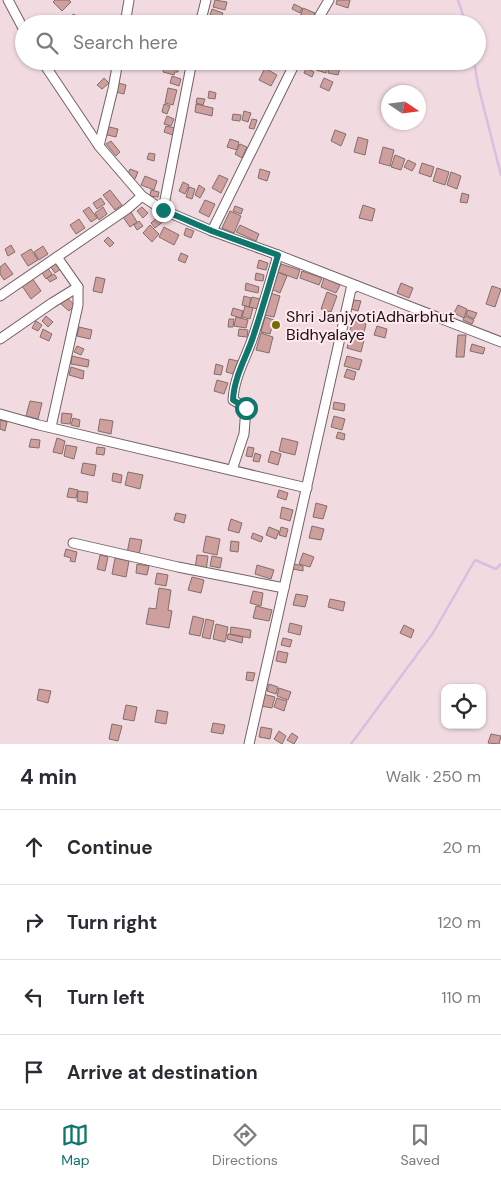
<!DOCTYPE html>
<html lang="en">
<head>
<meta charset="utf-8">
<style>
	:root { --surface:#fff; --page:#f7f7f7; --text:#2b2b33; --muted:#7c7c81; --line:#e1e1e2; --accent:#0f766e }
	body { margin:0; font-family:"DM Sans",sans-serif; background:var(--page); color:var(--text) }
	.controls { position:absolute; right:15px; bottom:15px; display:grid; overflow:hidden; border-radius:10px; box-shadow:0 1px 4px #0004 }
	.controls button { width:45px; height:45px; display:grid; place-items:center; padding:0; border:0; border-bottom:1px solid var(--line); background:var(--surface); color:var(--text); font:25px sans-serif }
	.compass { position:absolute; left:381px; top:85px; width:45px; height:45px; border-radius:50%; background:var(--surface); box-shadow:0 1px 4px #0004; rotate:103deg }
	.stop { position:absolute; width:15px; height:15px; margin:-11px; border:4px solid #0f766e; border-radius:50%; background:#fff }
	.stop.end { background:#0f766e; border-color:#fff; box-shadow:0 1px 5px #0008 }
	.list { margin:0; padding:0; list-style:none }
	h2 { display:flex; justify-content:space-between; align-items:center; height:65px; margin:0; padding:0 20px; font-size:21px }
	h2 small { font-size:16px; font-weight:400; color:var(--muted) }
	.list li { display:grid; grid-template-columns:32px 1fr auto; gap:15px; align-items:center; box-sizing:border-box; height:75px; padding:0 20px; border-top:1px solid var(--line) }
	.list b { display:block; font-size:19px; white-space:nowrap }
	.list em { font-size:16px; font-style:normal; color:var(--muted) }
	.icon { flex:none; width:28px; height:28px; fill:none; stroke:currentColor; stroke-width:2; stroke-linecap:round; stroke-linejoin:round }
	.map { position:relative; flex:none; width:501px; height:744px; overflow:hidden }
	.search { position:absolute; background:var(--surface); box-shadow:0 1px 4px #0004; left:15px; right:15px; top:15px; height:55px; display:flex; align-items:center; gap:12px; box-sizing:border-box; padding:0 18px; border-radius:28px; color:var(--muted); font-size:19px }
	.sheet { height:365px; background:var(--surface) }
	nav { display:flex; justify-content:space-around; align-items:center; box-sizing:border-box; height:70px; border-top:1px solid var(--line); background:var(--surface); font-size:14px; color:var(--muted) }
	nav a { display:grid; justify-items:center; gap:2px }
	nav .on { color:var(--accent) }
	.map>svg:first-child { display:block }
</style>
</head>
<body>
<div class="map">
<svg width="501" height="744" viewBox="0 0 501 744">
	<rect width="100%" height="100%" fill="#f1dbe1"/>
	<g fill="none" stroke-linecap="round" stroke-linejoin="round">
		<g stroke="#dabee1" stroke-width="2.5">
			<polyline points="458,0 466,24"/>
			<polyline points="474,61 478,85 501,175"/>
			<polyline points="351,744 433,633 475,560 496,569 501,564"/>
		</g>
	</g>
	<g fill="#ce9f9d" stroke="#826e6d">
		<polygon points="55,0 69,0 71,2 62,11 53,2"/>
		<polygon points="215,0 227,2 225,10 213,7"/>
		<polygon points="337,0 350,0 348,8 336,4"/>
		<polygon points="294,4 302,8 300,13 292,9"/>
		<polygon points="303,8 315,13 311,21 300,17"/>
		<polygon points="212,9 223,13 221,19 210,15"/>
		<polygon points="74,14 79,21 76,24 67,24 64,20"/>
		<polygon points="169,61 178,63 178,72 175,72 174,75 163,72 164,67 167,68"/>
		<polygon points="319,62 329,66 326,73 316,70"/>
		<polygon points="330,66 340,68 338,75 328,73"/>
		<polygon points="265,68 277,75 271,86 259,80"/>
		<polygon points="306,68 314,72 312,77 304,73"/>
		<polygon points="172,76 181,79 179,86 170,83"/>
		<polygon points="104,78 109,83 102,89 97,85"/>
		<polygon points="324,78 333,82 329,91 320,87"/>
		<polygon points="118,83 126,85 124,94 116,92"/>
		<polygon points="168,88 177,90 173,105 165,103"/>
		<polygon points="209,91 216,93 215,99 208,98"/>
		<polygon points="197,98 205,99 203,105 196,103"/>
		<polygon points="164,104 170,106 167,114 162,112"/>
		<polygon points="196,104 213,108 212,116 195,112"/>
		<polygon points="244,111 251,113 248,122 242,120"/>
		<polygon points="233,114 241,115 240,121 232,120"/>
		<polygon points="167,116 174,119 171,126 164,124"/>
		<polygon points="252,119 257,120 254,129 249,128"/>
		<polygon points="105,126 118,129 116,137 103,134"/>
		<polygon points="166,126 175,128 173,135 164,132"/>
		<polygon points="335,130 346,134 341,146 331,141"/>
		<polygon points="358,137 368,140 365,155 354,152"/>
		<polygon points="230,139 239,142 237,150 227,147"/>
		<polygon points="111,141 120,152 116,156 106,144"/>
		<polygon points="240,144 247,147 242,158 235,154"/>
		<polygon points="383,147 394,150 390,166 379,163"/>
		<polygon points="149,153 155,154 154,161 147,159"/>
		<polygon points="395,155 405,159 401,170 391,167"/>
		<polygon points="408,160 416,164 412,171 404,167"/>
		<polygon points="422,163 434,167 431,177 419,173"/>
		<polygon points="437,168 449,172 445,185 433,181"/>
		<polygon points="130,169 138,172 135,179 127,176"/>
		<polygon points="260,169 270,172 267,181 258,178"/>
		<polygon points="451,172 461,176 457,189 447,185"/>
		<polygon points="219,175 228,179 221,193 212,188"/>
		<polygon points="145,176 157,181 154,190 141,185"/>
		<polygon points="183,182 189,185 185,194 179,191"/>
		<polygon points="199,185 205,189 200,198 195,195"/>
		<polygon points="189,187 195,189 192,199 186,197"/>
		<polygon points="110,190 122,205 115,210 103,195"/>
		<polygon points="151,190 159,192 158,197 150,196"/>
		<polygon points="462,193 469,195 467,203 460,202"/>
		<polygon points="101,198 105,204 97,209 93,203"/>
		<polygon points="205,200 215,204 209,217 199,212"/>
		<polygon points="363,205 375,209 372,221 359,218"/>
		<polygon points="235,206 243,209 241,214 233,211"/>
		<polygon points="89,207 97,218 91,222 83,211"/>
		<polygon points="103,207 107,214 99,220 95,213"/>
		<polygon points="142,207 148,213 143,218 137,211"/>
		<polygon points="230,211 241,216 234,233 222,228"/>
		<polygon points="131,212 137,222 130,227 123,217"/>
		<polygon points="160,215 165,220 155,228 151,223"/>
		<polygon points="79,219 85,228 76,234 70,225"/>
		<polygon points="139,221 143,226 137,230 134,225"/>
		<polygon points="150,225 159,234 152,242 143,233"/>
		<polygon points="240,225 259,234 256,241 236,232"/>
		<polygon points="164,227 179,235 174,245 159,237"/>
		<polygon points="186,228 194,231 191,238 184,235"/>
		<polygon points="108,237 114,243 110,247 104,241"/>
		<polygon points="11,245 15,252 8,256 5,249"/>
		<polygon points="43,246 48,254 39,260 34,252"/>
		<polygon points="31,249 38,260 28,266 21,255"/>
		<polygon points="181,253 188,256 185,263 178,260"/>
		<polygon points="57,260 62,268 55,273 50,266"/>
		<polygon points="259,260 268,263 266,270 257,268"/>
		<polygon points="5,263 13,274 4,280 0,274 0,267"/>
		<polygon points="281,264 300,270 297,279 278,272"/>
		<polygon points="47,267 52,274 46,279 41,271"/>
		<polygon points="302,271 322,278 319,285 300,278"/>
		<polygon points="278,272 287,276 280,293 271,289"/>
		<polygon points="256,273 264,275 263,281 255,280"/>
		<polygon points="54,274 57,278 50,282 47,278"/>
		<polygon points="96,277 105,279 102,293 93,291"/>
		<polygon points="32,278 41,291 31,299 22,286"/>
		<polygon points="324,278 340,285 336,293 321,287"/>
		<polygon points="246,283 259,287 258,293 245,290"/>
		<polygon points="401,283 413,288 409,298 397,293"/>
		<polygon points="492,286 501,289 495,307 486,304"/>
		<polygon points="327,292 337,296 331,312 321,309"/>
		<polygon points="270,293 280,296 274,317 264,315"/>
		<polygon points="244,296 251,298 249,307 242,305"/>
		<polygon points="252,297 260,299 258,309 249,307"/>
		<polygon points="67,298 75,305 69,311 61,304"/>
		<polygon points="354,300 361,301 358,311 351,309"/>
		<polygon points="458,305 467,309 464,318 454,313"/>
		<polygon points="245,306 253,308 250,319 242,317"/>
		<polygon points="233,308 243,311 241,318 231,315"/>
		<polygon points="468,310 477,313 474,319 466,315"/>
		<polygon points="46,316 53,322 48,327 42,321"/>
		<polygon points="465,316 474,320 472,324 463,320"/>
		<polygon points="236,317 248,320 246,328 234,326"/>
		<polygon points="265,317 274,320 270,334 261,332"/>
		<polygon points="229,319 234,319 233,327 228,327"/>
		<polygon points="36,321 42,325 38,331 32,328"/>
		<polygon points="353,321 366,324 363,337 349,333"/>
		<polygon points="377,326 387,329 385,338 374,335"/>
		<polygon points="79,327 92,330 90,339 77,336"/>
		<polygon points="43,329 52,334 49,341 40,337"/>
		<polygon points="239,329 248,330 247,337 238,336"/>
		<polygon points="261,333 273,337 269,353 256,350"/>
		<polygon points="458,335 466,335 464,357 456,357"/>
		<polygon points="350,336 364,340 361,352 347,348"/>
		<polygon points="472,344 485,348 483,354 470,351"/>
		<polygon points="77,346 84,349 81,355 74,352"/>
		<polygon points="72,356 89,360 88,367 71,364"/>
		<polygon points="347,356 362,360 359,370 344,366"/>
		<polygon points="229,359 238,361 234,374 226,372"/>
		<polygon points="216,364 223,366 221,375 214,374"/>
		<polygon points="71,367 84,371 83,379 69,375"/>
		<polygon points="347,369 356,372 354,380 344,377"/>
		<polygon points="217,380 228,383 224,394 214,391"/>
		<polygon points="30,401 42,403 38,419 26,416"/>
		<polygon points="334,402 345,404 344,411 333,409"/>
		<polygon points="62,413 72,414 70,424 61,423"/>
		<polygon points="334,416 345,419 342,430 331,427"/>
		<polygon points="73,418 80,420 79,427 71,425"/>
		<polygon points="100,419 113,421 111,434 98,431"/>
		<polygon points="0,420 7,422 5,431 0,429"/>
		<polygon points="338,432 345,434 344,440 336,438"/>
		<polygon points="57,438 65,441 62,454 53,452"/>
		<polygon points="282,438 298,442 295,455 279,451"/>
		<polygon points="31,439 40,440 39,448 29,447"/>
		<polygon points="66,445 77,447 74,459 64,456"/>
		<polygon points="97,447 105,448 104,455 96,454"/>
		<polygon points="248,447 254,448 252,457 246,456"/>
		<polygon points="271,451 281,454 278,465 268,462"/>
		<polygon points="255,453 261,455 259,462 253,461"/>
		<polygon points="83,463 96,465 94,476 81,473"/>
		<polygon points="128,472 143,475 140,489 125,485"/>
		<polygon points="113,473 122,475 121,483 112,481"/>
		<polygon points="69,488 78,490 76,498 67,497"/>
		<polygon points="279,490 288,493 286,500 277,497"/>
		<polygon points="78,491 88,492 87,503 77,501"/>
		<polygon points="316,503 327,506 323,519 313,517"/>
		<polygon points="282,507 293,510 290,521 280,518"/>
		<polygon points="176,513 186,515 184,523 174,520"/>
		<polygon points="231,519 242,523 239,533 228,530"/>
		<polygon points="312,526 324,529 321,540 309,538"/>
		<polygon points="269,527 279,531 276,539 266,535"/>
		<polygon points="281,527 288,529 286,537 279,535"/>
		<polygon points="253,533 263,537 261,542 251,538"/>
		<polygon points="206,536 220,539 217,555 203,552"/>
		<polygon points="130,538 142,540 139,555 127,553"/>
		<polygon points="231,541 239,542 238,552 230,551"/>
		<polygon points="66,549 77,552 75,562 70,561 71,558 64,556"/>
		<polygon points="303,553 314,557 310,567 299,564"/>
		<polygon points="100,555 108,557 105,571 97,569"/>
		<polygon points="197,555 208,556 206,571 195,569"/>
		<polygon points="212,556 222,558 220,568 210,566"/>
		<polygon points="115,558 129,561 126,577 112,574"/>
		<polygon points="137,564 149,566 147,575 136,573"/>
		<polygon points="294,564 303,566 303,571 293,569"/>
		<polygon points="257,565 274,570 271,579 255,574"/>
		<polygon points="157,573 168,575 166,586 155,584"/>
		<polygon points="192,577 204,580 201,593 188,590"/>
		<polygon points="159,588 171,590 168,610 172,611 169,628 146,624 149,608 156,609"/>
		<polygon points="253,591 263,593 261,606 250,603"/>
		<polygon points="296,594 308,596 305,607 293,605"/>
		<polygon points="330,599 345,602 343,611 328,607"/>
		<polygon points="256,606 272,610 269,621 253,618"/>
		<polygon points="193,616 204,619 200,636 189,634"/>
		<polygon points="206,619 214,621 210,639 202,637"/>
		<polygon points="290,623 302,626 300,635 288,632"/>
		<polygon points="216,624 228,627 225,642 213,639"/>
		<polygon points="404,625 414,630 411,638 400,633"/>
		<polygon points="231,627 251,630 250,638 230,634"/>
		<polygon points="228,634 243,637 242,643 227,639"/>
		<polygon points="283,638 292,640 290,647 281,645"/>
		<polygon points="278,651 288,653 286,663 276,661"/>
		<polygon points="247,672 255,673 253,681 246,680"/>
		<polygon points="269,684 278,687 276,694 267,691"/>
		<polygon points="279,688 291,692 288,700 277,696"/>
		<polygon points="39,689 51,691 48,703 37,700"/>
		<polygon points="263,694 275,697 272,708 261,706"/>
		<polygon points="277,698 287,701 284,711 274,707"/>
		<polygon points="126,705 137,707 134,721 123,719"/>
		<polygon points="157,710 168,712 166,724 155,722"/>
		<polygon points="213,723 225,725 223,734 211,732"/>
		<polygon points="112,724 122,726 118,741 109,739"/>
		<polygon points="261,727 272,729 270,739 259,737"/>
		<polygon points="279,731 286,736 282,744 274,739"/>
		<polygon points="292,733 298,737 294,744 287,740"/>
		<polygon points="491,734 501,736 499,744 488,743"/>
	</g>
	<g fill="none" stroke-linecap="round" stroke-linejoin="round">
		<g stroke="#746166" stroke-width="11">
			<g id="minor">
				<polyline points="8,0 24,30"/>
				<polyline points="125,24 129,0"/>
				<polyline points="200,24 206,0"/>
				<polyline points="315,24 329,0"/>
				<polyline points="42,61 99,146 142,196 163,210 212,231 278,255 501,342"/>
				<polyline points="99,146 113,89 118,61"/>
				<polyline points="163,210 192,61"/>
				<polyline points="212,231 296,61"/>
				<polyline points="0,296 127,209 142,196"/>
				<polyline points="0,339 52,303 78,287"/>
				<polyline points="0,414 39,425 307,488"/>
				<polyline points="51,427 78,305 78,287 57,257"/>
				<path d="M232 470 244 434 246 408 233 400C234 377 246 358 253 337 262 310 270 282 278 255"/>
				<polyline points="73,543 178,567 284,588"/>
				<polyline points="249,744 351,289 357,286"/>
			</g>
		</g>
		<use href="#minor" stroke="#fff" stroke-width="9"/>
	</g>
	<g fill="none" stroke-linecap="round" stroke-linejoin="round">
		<path stroke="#0f766e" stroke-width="6" d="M163 210 212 231 278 255C270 282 262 310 253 337 246 358 234 377 233 400L246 408"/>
	</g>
	<circle fill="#746b04" stroke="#ffe8ee" stroke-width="2" cx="276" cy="325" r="5"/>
	<g text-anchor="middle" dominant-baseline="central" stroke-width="4" stroke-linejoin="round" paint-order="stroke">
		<g font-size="16" fill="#191113" stroke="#ffe8ee" text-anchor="start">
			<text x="286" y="316">Shri JanjyotiAdharbhut<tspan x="286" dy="18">Bidhyalaye</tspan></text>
		</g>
	</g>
</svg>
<div class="controls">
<button><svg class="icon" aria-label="locate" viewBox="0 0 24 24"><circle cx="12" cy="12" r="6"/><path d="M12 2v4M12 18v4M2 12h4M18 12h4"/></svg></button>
</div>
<svg class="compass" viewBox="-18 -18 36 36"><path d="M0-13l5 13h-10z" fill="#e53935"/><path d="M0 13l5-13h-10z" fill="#7c7c81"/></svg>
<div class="stop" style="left:246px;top:408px"></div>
<div class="stop end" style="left:163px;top:210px"></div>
<div class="search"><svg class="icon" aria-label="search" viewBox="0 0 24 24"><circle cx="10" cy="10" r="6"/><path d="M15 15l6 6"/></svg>Search here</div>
</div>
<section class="sheet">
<h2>4 min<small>Walk · 250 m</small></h2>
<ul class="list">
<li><svg class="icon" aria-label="ahead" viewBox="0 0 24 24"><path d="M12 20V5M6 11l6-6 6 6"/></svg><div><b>Continue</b></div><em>20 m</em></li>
<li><svg class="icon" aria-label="right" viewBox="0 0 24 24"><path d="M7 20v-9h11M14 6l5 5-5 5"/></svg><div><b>Turn right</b></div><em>120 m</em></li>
<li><svg class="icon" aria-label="left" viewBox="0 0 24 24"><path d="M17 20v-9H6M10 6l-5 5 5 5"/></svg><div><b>Turn left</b></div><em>110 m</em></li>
<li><svg class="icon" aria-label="arrive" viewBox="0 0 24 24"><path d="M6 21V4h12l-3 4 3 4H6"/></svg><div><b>Arrive at destination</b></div></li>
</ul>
</section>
<nav>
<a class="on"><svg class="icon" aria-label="map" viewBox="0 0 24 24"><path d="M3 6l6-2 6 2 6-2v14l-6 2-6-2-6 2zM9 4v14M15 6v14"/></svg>Map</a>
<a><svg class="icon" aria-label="directions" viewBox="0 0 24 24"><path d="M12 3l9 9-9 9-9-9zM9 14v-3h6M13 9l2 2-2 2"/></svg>Directions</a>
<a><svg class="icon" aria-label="saved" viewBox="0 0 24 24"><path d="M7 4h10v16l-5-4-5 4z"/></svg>Saved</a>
</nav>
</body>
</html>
